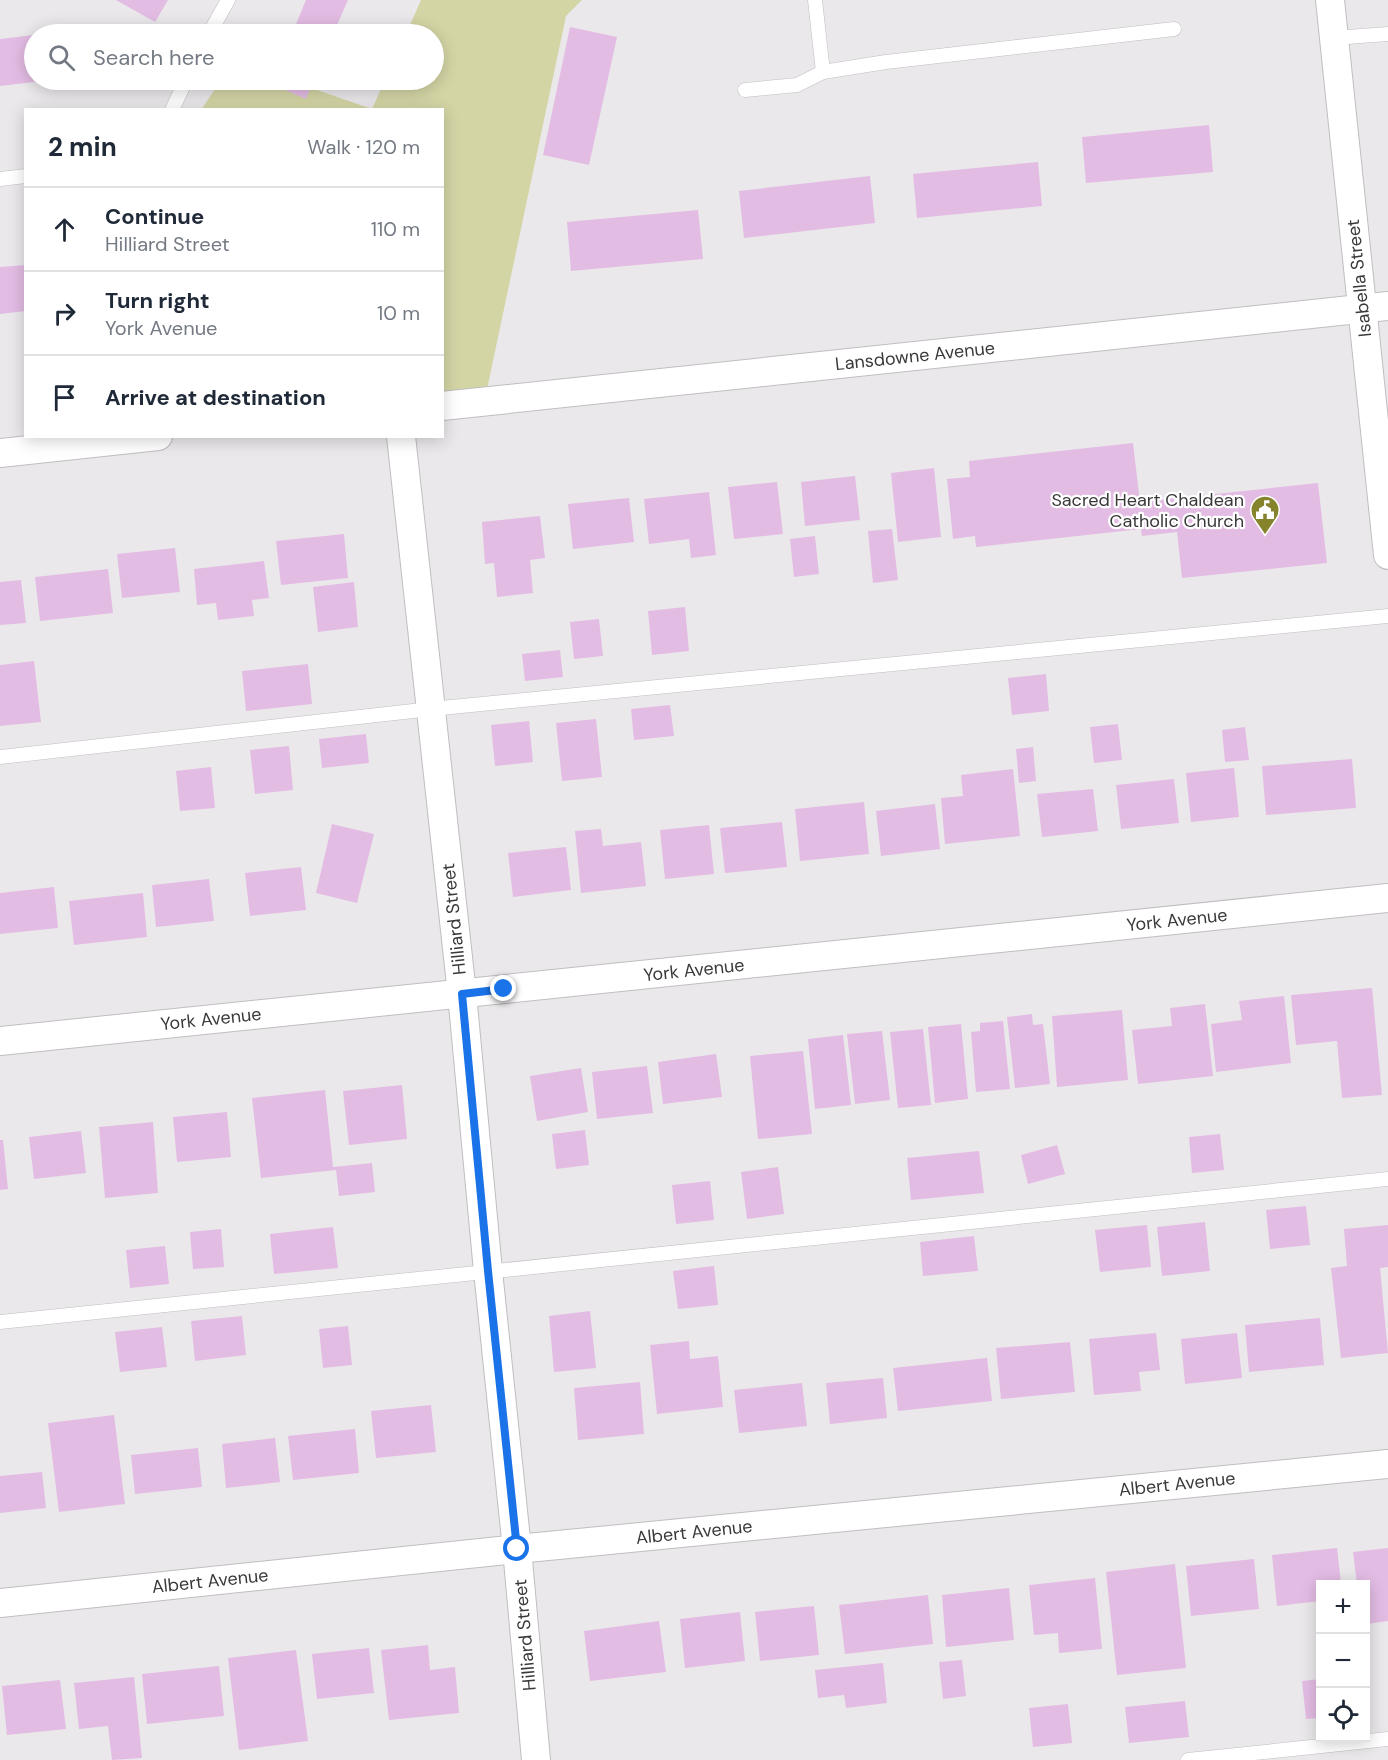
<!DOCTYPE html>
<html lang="en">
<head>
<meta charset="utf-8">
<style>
	:root { --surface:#fff; --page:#f6f6f7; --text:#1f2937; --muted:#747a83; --line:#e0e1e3 }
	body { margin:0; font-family:"DM Sans",sans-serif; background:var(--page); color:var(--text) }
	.controls { position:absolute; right:18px; bottom:18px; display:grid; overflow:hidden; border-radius:0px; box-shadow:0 3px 15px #0003 }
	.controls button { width:54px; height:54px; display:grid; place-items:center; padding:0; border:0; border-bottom:2px solid var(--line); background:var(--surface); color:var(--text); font:30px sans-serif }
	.stop { position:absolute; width:18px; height:18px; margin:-14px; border:4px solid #1a73e8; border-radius:50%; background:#fff }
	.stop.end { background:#1a73e8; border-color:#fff; box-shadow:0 2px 6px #0008 }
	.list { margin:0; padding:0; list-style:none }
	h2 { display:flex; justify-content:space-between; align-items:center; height:78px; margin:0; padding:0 24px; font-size:26px }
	h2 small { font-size:20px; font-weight:400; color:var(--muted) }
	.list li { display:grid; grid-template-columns:39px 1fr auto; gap:18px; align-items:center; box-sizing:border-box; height:84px; padding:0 24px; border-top:2px solid var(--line) }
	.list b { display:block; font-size:22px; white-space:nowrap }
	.list p { margin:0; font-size:20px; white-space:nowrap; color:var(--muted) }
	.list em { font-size:20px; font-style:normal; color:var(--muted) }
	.icon { flex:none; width:33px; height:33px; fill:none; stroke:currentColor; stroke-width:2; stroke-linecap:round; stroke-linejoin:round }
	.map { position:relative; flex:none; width:1388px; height:1760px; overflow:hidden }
	.search { position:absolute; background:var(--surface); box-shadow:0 3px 15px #0003; left:24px; top:24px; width:420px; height:66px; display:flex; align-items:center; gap:15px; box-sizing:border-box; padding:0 21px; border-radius:33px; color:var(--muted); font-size:22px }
	.panel { position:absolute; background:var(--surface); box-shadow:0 3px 15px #0003; left:24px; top:108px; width:420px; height:330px; border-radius:0px }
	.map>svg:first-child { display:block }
</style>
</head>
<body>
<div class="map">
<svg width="1388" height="1760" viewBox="0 0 1388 1760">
	<rect width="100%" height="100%" fill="#ebe8eb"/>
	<polygon fill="#d4d5a5" points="421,0 582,0 566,16 486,394 443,399 442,110 201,110 221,80 288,80 372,109 385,80 434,80 434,34 406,34"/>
	<g fill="#e3bce4">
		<polygon points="116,0 168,0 155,22"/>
		<polygon points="306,0 348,0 333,34 292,34"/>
		<polygon points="100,27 101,34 48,34 48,33"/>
		<polygon points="570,27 617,37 589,165 543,155"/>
		<polygon points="34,35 34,80 42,81 0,86 0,39"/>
		<polygon points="273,80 314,80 306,99 271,84"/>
		<polygon points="1209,125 1213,172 1086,183 1082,137"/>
		<polygon points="1038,162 1042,206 917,218 913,174"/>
		<polygon points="870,176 875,223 744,238 739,191"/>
		<polygon points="698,210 703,259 571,271 567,222"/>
		<polygon points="26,265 26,311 0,314 0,267"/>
		<polygon points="1133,443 1140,502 1318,483 1327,563 1182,578 1177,532 1142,536 1141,529 976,547 975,536 953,539 947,479 970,477 969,461"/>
		<polygon points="934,468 941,537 898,542 891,473"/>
		<polygon points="855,476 860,520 805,526 801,482"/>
		<polygon points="777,482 783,534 734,539 728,487"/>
		<polygon points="709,492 716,555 691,558 689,539 649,544 644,499"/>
		<polygon points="629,498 634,542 573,549 568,504"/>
		<polygon points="540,516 545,558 530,560 533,593 497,597 494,563 485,564 482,522"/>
		<polygon points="892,529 898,580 873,583 868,531"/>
		<polygon points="344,534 348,578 281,585 276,541"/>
		<polygon points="815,536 819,574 794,577 790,539"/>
		<polygon points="175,548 180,592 122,598 117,554"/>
		<polygon points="264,561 269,598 252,600 254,616 218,620 216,603 197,605 194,569"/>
		<polygon points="108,569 113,613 40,621 35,577"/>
		<polygon points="21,580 26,623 0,625 0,582"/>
		<polygon points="354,582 358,627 318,632 313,587"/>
		<polygon points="685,607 689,651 652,655 648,611"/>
		<polygon points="599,619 603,656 574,659 570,622"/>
		<polygon points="560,650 563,677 525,681 522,654"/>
		<polygon points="34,661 41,722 0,726 0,665"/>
		<polygon points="308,664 312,704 246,711 242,671"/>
		<polygon points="1046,674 1049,711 1012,715 1008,678"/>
		<polygon points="670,705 674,736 634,740 631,709"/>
		<polygon points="596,719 602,777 562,781 556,723"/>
		<polygon points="529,721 533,762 495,766 491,725"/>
		<polygon points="1118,724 1122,760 1094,763 1090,727"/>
		<polygon points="1245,727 1249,760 1225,762 1222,730"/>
		<polygon points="366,734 369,763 322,768 319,739"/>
		<polygon points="289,746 293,790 255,794 250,750"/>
		<polygon points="1033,747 1036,781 1019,783 1016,749"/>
		<polygon points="1352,759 1356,808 1266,815 1262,766"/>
		<polygon points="211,767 215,808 180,811 176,771"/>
		<polygon points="1234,768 1239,817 1191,822 1186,773"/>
		<polygon points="1013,769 1020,836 945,844 941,798 963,796 961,775"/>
		<polygon points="1174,779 1179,823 1121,829 1116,785"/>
		<polygon points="1093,789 1098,831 1042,837 1037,794"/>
		<polygon points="864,802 869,854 800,861 795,809"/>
		<polygon points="935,804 940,849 881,856 876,811"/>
		<polygon points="782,822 787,867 725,873 720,828"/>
		<polygon points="332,824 374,834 357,903 316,893"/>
		<polygon points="709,825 714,874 665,879 660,830"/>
		<polygon points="601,829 603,846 641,842 646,886 581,893 575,831"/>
		<polygon points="566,847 571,890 513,897 508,853"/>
		<polygon points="301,867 306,910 250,916 245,873"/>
		<polygon points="209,879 214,921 156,927 152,885"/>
		<polygon points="54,887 58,928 0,934 0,893"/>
		<polygon points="143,893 147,937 74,945 69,901"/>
		<polygon points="1372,988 1382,1095 1342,1098 1337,1041 1296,1045 1291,995"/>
		<polygon points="1284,996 1291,1063 1216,1072 1211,1024 1242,1020 1239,1001"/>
		<polygon points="1205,1004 1213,1076 1138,1084 1132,1030 1172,1026 1170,1008"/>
		<polygon points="1122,1010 1128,1080 1057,1087 1052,1016"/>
		<polygon points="1032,1014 1033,1025 1043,1024 1050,1084 1015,1088 1007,1017"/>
		<polygon points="1003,1021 1010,1089 976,1092 971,1032 980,1031 980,1023"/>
		<polygon points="961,1024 968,1099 935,1103 928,1027"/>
		<polygon points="923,1029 931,1105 898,1108 890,1032"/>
		<polygon points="882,1031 890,1100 855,1104 847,1034"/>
		<polygon points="843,1035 851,1105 815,1109 808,1039"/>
		<polygon points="803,1051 812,1134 758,1139 750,1056"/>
		<polygon points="716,1054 722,1097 663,1104 658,1062"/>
		<polygon points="647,1066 653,1113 597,1119 592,1072"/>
		<polygon points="581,1068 588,1112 537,1121 530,1076"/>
		<polygon points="402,1085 407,1139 349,1145 343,1091"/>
		<polygon points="325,1090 333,1167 372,1163 375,1192 339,1196 336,1170 261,1178 252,1098"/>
		<polygon points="227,1112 231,1157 177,1162 173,1117"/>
		<polygon points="153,1122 158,1193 105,1198 99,1127"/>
		<polygon points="585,1130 589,1165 556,1169 552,1134"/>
		<polygon points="81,1131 86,1173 34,1179 29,1137"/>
		<polygon points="1220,1134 1224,1170 1192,1173 1189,1137"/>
		<polygon points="0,1140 3,1140 8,1189 0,1190"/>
		<polygon points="1057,1145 1065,1174 1028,1184 1021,1155"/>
		<polygon points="979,1151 984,1193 911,1200 907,1158"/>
		<polygon points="778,1167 784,1214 747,1219 741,1172"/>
		<polygon points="710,1181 714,1220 676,1224 672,1185"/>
		<polygon points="1306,1206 1310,1245 1270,1249 1266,1210"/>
		<polygon points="1205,1222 1210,1271 1162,1276 1157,1227"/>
		<polygon points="1147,1225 1151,1267 1100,1272 1095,1230"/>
		<polygon points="1388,1225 1388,1267 1380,1268 1388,1353 1341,1358 1331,1268 1347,1266 1344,1229"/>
		<polygon points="333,1227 338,1268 274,1274 270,1234"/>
		<polygon points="221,1229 224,1267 193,1269 190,1232"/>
		<polygon points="974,1236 978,1271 923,1276 920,1242"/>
		<polygon points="165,1246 169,1284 130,1288 126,1250"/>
		<polygon points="714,1266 718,1305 678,1309 673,1271"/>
		<polygon points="590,1311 596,1368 554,1372 549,1316"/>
		<polygon points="242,1316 246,1355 195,1361 191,1321"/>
		<polygon points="1320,1318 1324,1365 1249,1372 1245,1325"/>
		<polygon points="348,1326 352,1365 323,1368 319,1329"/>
		<polygon points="162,1327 167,1367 120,1372 115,1332"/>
		<polygon points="1156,1333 1160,1370 1139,1372 1141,1391 1094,1395 1089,1339"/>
		<polygon points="1237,1333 1242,1378 1185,1384 1181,1339"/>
		<polygon points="689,1341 690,1359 718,1356 723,1407 657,1414 650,1345"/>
		<polygon points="1070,1342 1075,1392 1001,1399 996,1348"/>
		<polygon points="987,1358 992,1401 898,1411 893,1368"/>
		<polygon points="883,1378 887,1418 830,1424 826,1383"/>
		<polygon points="640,1382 644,1434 578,1440 574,1388"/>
		<polygon points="802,1383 807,1426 739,1433 734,1390"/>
		<polygon points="431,1405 436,1452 376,1458 371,1411"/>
		<polygon points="114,1415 125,1504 59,1512 48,1423"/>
		<polygon points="355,1429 359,1473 293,1480 288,1436"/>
		<polygon points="275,1438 280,1482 226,1488 222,1444"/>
		<polygon points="198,1448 202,1487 135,1494 131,1455"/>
		<polygon points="42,1472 46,1508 0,1513 0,1476"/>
		<polygon points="1337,1548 1341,1584 1320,1584 1320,1601 1277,1606 1272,1555"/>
		<polygon points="1388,1548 1388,1621 1366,1624 1366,1584 1357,1584 1353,1552"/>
		<polygon points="1254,1559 1259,1609 1191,1616 1186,1566"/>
		<polygon points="1175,1564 1186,1668 1117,1675 1106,1572"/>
		<polygon points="1095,1578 1102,1649 1059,1653 1058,1633 1034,1635 1029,1585"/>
		<polygon points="1009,1588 1014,1640 946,1647 942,1595"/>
		<polygon points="928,1595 933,1644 845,1654 839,1605"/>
		<polygon points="814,1606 819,1655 760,1661 755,1612"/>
		<polygon points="740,1612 745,1661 685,1668 680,1619"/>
		<polygon points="659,1621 666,1672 590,1681 584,1631"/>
		<polygon points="428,1645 430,1670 455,1667 459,1713 389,1720 381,1650"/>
		<polygon points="369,1648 374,1693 317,1699 312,1654"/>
		<polygon points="296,1650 308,1741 239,1750 228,1658"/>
		<polygon points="962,1660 966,1696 943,1699 939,1662"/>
		<polygon points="883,1663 887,1703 846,1708 844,1695 818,1698 815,1670"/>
		<polygon points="219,1666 224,1716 147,1724 142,1674"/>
		<polygon points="134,1677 142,1758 112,1760 108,1726 79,1729 74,1683"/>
		<polygon points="1320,1679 1320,1718 1306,1719 1302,1681"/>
		<polygon points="60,1680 66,1729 7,1735 2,1686"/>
		<polygon points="1185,1701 1189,1737 1129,1743 1125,1707"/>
		<polygon points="1068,1704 1072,1743 1033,1747 1029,1708"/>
	</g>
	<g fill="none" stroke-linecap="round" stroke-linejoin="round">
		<g stroke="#c0bec0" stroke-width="15">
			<g id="lane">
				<polyline points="815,0 823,72"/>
				<polyline points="209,34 228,0"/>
				<polyline points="1334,38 1388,34"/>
				<polyline points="745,90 797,85 823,72 886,62 1174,29"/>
				<polyline points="172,110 186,80"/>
				<polyline points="0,179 26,176"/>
				<polyline points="0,757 431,709 1388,616"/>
				<polyline points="0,1322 1388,1179"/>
				<polyline points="1188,1760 1388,1739"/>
			</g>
		</g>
		<g stroke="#c0bec0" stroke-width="30">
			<g id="street">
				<polyline points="1330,0 1388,555"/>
				<polyline points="442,406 1388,306"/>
				<polyline points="401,436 462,994 488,1271 517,1549 536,1760"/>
				<polyline points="0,453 158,436"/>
				<polyline points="0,1041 1388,898"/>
				<polyline points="0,1603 517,1549 1388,1464"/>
			</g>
		</g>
		<use href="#lane" stroke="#fff" stroke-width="14"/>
		<use href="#street" stroke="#fff" stroke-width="28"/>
	</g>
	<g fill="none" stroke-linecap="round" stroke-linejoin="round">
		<polyline stroke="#1a73e8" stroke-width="8" points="504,989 462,994 488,1271 517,1549"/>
	</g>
	<defs>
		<g id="civic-pin" transform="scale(1.5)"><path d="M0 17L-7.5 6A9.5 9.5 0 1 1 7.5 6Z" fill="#85832c" stroke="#fff"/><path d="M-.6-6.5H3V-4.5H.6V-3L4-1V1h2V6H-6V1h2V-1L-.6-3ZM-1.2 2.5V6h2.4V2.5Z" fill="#fff"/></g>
	</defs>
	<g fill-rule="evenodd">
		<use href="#civic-pin" x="1265" y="510"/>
	</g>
	<g text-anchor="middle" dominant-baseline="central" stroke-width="4.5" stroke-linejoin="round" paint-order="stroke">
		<g font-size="18" fill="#3a393a" stroke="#fff">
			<text transform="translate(1359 278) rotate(-96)">Isabella Street</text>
			<text transform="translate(915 356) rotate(-6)">Lansdowne Avenue</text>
			<text transform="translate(454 919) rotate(-96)">Hilliard Street</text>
			<text transform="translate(1177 920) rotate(-6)">York Avenue</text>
			<text transform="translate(694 970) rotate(-6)">York Avenue</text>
			<text transform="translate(211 1019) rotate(-6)">York Avenue</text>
			<text transform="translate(1177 1484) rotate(-6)">Albert Avenue</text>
			<text transform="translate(694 1532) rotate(-6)">Albert Avenue</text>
			<text transform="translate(210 1581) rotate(-6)">Albert Avenue</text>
			<text transform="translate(525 1635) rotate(-95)">Hilliard Street</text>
		</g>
		<g font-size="18" fill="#3a393a" stroke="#fff" text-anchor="end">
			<text x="1244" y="500">Sacred Heart Chaldean<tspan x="1244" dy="21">Catholic Church</tspan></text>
		</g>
	</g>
</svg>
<div class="controls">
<button>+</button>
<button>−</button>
<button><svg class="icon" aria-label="locate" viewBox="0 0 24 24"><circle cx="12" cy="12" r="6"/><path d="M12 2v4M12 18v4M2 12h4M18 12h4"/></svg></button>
</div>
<div class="stop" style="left:517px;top:1549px"></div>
<div class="stop end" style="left:504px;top:989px"></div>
<div class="search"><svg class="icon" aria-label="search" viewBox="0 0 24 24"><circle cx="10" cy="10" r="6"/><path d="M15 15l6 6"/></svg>Search here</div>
<section class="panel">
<h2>2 min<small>Walk · 120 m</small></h2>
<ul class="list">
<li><svg class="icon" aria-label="ahead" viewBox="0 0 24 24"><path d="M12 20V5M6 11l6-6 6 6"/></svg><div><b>Continue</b><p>Hilliard Street</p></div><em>110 m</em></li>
<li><svg class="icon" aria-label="right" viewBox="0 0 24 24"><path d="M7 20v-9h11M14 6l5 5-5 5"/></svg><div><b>Turn right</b><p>York Avenue</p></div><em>10 m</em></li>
<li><svg class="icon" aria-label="arrive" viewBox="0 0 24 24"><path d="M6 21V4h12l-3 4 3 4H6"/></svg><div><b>Arrive at destination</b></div></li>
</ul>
</section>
</div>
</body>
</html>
